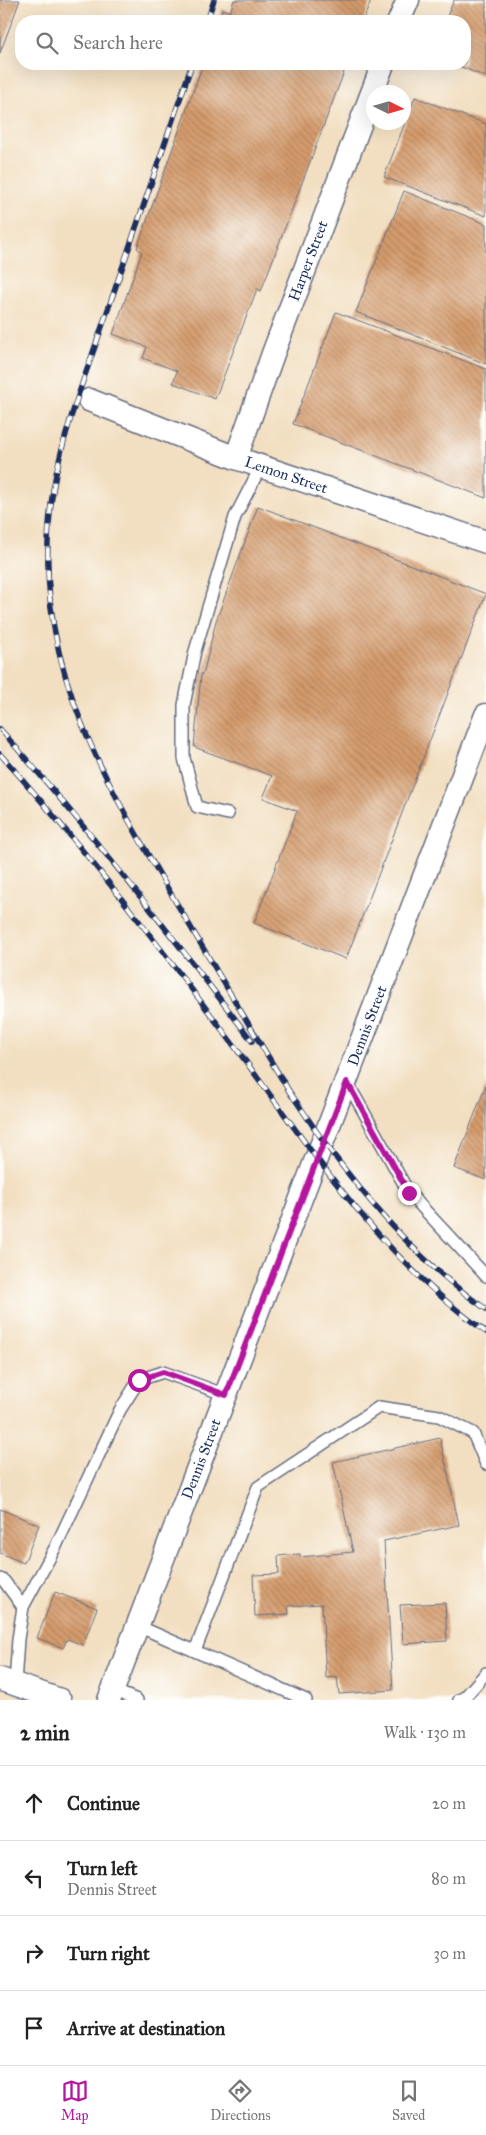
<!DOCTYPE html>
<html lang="en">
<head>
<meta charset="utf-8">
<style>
	:root { --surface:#fff; --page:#f6f6f6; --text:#222; --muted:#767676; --line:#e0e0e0; --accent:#b5179e }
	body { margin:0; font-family:"IM FELL Great Primer",serif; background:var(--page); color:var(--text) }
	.compass { position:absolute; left:366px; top:85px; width:45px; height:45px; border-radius:50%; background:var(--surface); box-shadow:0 5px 20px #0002; rotate:95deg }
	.stop { position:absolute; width:15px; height:15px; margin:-11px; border:4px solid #b5179e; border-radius:50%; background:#fff }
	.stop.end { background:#b5179e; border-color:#fff; box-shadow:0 1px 5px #0008 }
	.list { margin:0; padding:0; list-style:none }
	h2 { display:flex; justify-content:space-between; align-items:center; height:65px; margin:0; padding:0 20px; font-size:21px }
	h2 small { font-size:16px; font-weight:400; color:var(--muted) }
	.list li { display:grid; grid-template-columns:32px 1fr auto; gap:15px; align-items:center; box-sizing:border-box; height:75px; padding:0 20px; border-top:1px solid var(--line) }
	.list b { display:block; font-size:19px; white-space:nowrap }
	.list p { margin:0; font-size:16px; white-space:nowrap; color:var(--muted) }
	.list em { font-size:16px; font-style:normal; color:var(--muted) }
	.icon { flex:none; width:28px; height:28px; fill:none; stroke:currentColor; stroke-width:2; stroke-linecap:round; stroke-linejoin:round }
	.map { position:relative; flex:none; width:486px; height:1700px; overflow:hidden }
	.search { position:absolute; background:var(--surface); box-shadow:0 5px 20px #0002; left:15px; right:15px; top:15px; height:55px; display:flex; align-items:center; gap:12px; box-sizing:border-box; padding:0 18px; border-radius:20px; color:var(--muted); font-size:19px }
	.sheet { height:365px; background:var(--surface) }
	nav { display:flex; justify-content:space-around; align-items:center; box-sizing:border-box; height:70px; border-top:1px solid var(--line); background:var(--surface); font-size:14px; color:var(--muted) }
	nav a { display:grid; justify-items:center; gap:2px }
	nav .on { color:var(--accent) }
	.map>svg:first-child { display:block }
</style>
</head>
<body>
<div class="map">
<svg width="486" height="1700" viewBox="0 0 486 1700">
	<defs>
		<pattern id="building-back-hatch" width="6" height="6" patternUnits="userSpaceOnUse" patternTransform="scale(1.25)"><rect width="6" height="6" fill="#d59b6c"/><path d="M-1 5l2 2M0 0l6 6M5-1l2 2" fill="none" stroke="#ac7f5c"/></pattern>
	</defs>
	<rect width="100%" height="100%" fill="#fdfcf7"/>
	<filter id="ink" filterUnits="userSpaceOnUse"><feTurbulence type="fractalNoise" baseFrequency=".02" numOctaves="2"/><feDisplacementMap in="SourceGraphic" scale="10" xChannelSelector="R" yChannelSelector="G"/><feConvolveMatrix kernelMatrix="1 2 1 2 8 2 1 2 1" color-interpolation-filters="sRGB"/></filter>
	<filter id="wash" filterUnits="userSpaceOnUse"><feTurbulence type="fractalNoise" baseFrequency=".0096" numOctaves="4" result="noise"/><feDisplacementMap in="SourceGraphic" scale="20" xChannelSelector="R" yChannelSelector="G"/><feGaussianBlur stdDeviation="1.12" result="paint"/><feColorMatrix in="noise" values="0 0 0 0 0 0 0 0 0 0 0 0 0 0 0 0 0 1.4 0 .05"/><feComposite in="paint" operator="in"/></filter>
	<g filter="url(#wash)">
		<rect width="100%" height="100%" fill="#f2dec0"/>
		<g id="blocks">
			<g fill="url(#building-back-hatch)">
				<polygon points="0,0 20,0 0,53"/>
				<polygon points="234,0 371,0 363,21 218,21 222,9 230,12"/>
				<polygon points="454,0 486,0 486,77 454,64 465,64 465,21 445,21"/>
				<polygon points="203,64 347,64 261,291 257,289 215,399 173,383 177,371 143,358 147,347 113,334 142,252 137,248"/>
				<polygon points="415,97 486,124 486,216 384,177"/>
				<polygon points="404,191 486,224 486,364 356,312"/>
				<polygon points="336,312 486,369 486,498 293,424"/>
				<polygon points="258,506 486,594 346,959 254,923 297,811 263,798 272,776 194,747 201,675 204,671 216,621"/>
				<polygon points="486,1085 486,1180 454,1168"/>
				<polygon points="440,1438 459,1525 384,1541 393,1690 339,1694 337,1677 326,1678 322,1604 288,1606 289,1614 255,1616 253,1575 279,1574 278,1556 300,1554 300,1557 353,1552 333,1462"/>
				<polygon points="0,1509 39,1525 24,1563 0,1553"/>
				<polygon points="55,1592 97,1608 83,1645 67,1639 63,1648 37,1638"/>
				<polygon points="445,1603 447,1641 403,1644 400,1605"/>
			</g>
		</g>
	</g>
	<g filter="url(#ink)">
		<use href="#blocks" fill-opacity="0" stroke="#666c80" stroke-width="1"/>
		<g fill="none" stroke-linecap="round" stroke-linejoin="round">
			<g stroke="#666c80" stroke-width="14">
				<g id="service">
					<polyline points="228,814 197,807 184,758 184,705 195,651 235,517 261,466"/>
					<polyline points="347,1082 409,1193 486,1276"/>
					<polyline points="0,1579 4,1581 23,1607"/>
					<polyline points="138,1626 306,1700"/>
					<polyline points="195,1651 258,1487 379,1407 439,1416 473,1433 486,1464"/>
					<polyline points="15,1684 18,1639 23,1607 56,1546 120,1410 139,1380 163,1372 226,1395"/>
					<polyline points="113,1690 137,1700"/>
					<polyline points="459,1700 465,1697 486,1673"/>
				</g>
			</g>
			<g stroke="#666c80" stroke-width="25">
				<g id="minor">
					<polyline points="399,21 408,0"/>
					<path id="s1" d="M89 400 236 458 486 542"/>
					<path id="s2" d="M236 458 274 351 383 64"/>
					<polyline points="0,1679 60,1700"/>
					<path id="s3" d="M109 1700 486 715"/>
				</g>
			</g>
			<use href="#service" stroke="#fff" stroke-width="11"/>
			<use href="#minor" stroke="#fff" stroke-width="22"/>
			<g stroke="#1b2f5e" stroke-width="5.5">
				<g id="rail">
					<polyline points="207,21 214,0"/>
					<path d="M192 64C163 149 134 233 105 318 86 374 63 431 53 490 28 651 96 766 174 899 213 965 252 1030 292 1096"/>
					<path d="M0 729C89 829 171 934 252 1041"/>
					<path d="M0 754C85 849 162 949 238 1051 313 1152 382 1259 486 1332"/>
					<path d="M289 1091C301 1108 312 1125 324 1142 370 1204 422 1265 486 1309"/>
				</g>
			</g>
			<use href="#rail" stroke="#fdfcf7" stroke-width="4" stroke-dasharray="11" stroke-linecap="butt"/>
		</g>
	</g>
	<g fill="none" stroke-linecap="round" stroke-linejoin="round" filter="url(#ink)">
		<polyline stroke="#b5179e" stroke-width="6" points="139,1380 163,1372 226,1395 347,1082 409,1193"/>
	</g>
	<g text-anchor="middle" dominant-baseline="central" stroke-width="4" stroke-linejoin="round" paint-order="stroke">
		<g font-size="15" fill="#1b2f5e" stroke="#fdfcf7">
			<text stroke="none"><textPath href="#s2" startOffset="210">Harper Street</textPath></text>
			<text stroke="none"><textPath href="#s1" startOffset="211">Lemon Street</textPath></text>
			<text stroke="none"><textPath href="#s3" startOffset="722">Dennis Street</textPath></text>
			<text stroke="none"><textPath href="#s3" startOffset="258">Dennis Street</textPath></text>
		</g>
	</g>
</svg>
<svg class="compass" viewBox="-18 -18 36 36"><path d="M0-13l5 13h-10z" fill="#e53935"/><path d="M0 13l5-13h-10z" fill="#767676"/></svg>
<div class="stop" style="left:139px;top:1380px"></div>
<div class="stop end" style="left:409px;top:1193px"></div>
<div class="search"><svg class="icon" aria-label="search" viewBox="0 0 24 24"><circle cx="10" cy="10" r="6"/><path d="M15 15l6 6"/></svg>Search here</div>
</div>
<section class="sheet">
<h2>2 min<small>Walk · 130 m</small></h2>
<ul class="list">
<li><svg class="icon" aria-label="ahead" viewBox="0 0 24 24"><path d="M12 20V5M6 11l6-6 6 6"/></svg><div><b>Continue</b></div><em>20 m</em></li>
<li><svg class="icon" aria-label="left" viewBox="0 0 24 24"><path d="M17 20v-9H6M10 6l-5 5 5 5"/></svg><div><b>Turn left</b><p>Dennis Street</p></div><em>80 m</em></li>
<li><svg class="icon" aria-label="right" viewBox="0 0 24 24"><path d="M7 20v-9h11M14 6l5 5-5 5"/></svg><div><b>Turn right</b></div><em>30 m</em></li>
<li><svg class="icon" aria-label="arrive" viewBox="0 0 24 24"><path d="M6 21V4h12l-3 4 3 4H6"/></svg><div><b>Arrive at destination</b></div></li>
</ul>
</section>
<nav>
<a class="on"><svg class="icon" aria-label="map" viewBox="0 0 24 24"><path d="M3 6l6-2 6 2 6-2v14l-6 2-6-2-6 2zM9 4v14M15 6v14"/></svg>Map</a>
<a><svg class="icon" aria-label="directions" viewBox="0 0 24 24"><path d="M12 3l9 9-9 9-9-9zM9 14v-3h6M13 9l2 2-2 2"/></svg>Directions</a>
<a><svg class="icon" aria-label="saved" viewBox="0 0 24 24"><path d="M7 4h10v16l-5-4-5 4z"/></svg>Saved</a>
</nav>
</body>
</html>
